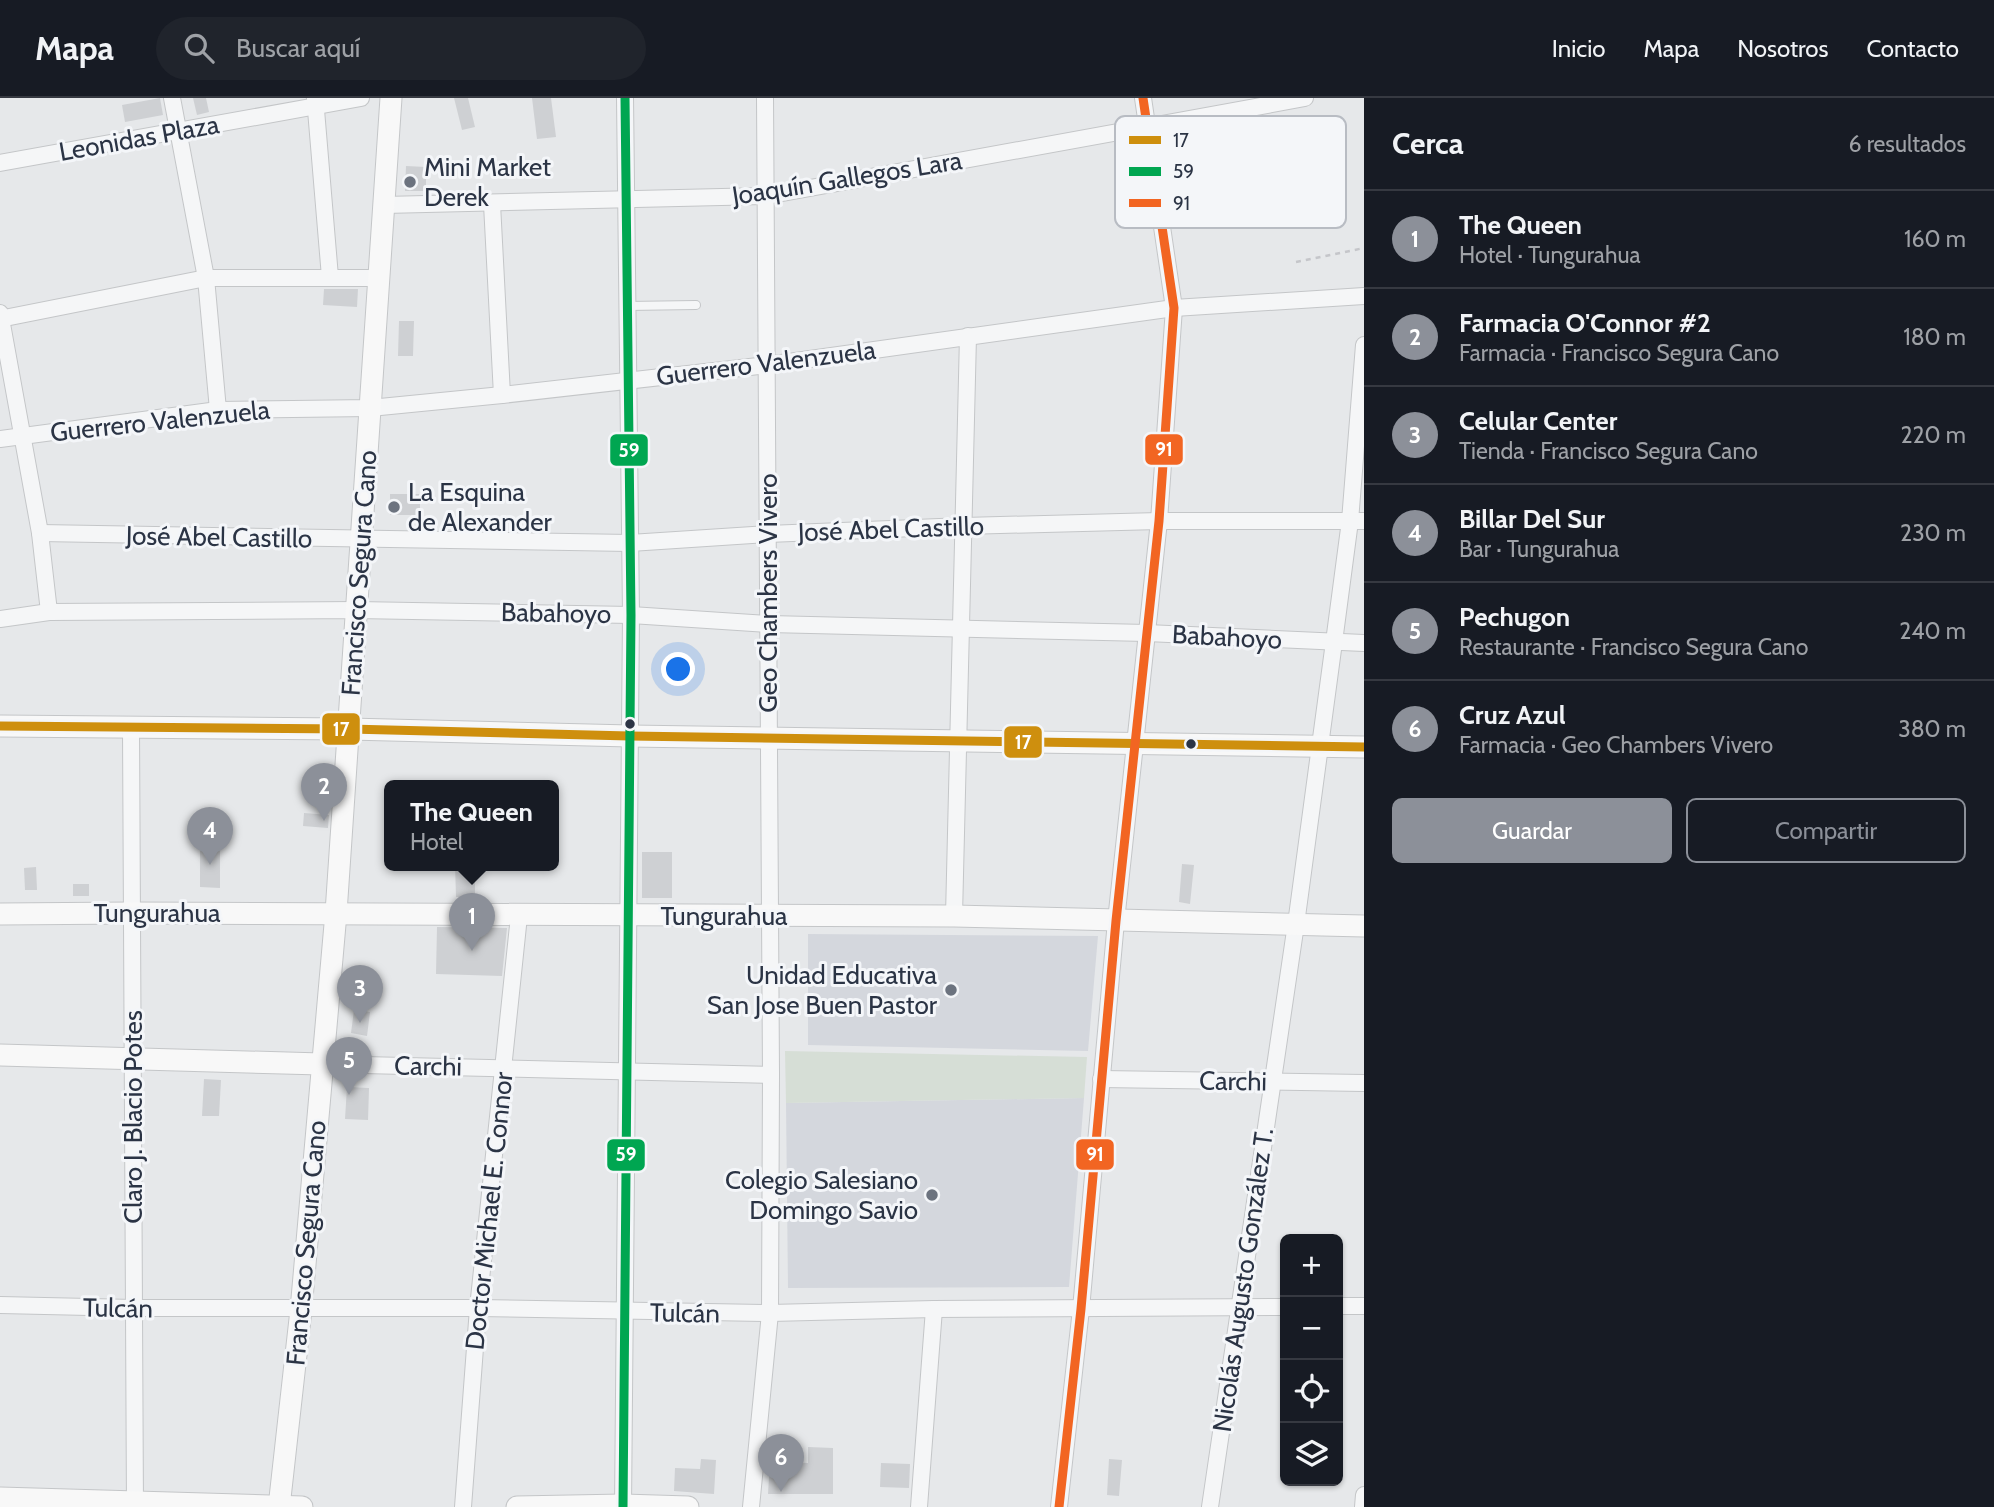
<!DOCTYPE html>
<html lang="es">
<head>
<meta charset="utf-8">
<style>
	:root { --surface:#171b24; --page:#20242c; --text:#f1f3f6; --muted:#9ea1a6; --line:#363941; --accent:#8c9099 }
	body { margin:0; font-family:Cabin,sans-serif; background:var(--page); color:var(--text) }
	.controls { position:absolute; right:21px; bottom:21px; display:grid; overflow:hidden; border-radius:10px; box-shadow:0 2px 5px #0004 }
	.controls button { width:63px; height:63px; display:grid; place-items:center; padding:0; border:0; border-bottom:2px solid var(--line); background:var(--surface); color:var(--text); font:35px sans-serif }
	.you { position:absolute; left:679px; top:572px; width:24px; height:24px; margin:-18px; border:5px solid #fff; border-radius:50%; background:#1a73e8; box-shadow:0 0 0 10px #1a73e833 }
	.badge { display:grid; place-items:center; width:46px; height:46px; border-radius:50%; background:var(--accent); color:#fff; font-size:23px; font-weight:700 }
	.pin { position:absolute; translate:-50% -58px; filter:drop-shadow(0 2px 4px #0008) }
	.pin::after { content:''; position:absolute; top:37px; width:24px; height:21px; background:inherit; clip-path:polygon(0 0,100% 0,50% 100%) }
	.popup { position:absolute; left:384px; top:682px; width:175px; height:91px; box-sizing:border-box; display:grid; place-content:center; border-radius:10px; background:var(--surface); filter:drop-shadow(0 2px 5px #0005); font-size:23px; white-space:nowrap; color:var(--muted) }
	.popup b { font-size:26px; color:var(--text) }
	.popup::after { content:''; position:absolute; left:50%; top:100%; margin-left:-14px; border:14px solid transparent; border-top-color:var(--surface) }
	.list { margin:0; padding:0; list-style:none }
	h2 { display:flex; justify-content:space-between; align-items:center; height:91px; margin:0; padding:0 28px; font-size:30px }
	h2 small { font-size:23px; font-weight:400; color:var(--muted) }
	.list li { display:grid; grid-template-columns:46px 1fr auto; gap:21px; align-items:center; box-sizing:border-box; height:98px; padding:0 28px; border-top:2px solid var(--line) }
	.list b { display:block; font-size:26px; white-space:nowrap }
	.list p { margin:0; font-size:23px; white-space:nowrap; color:var(--muted) }
	.list em { font-size:23px; font-style:normal; color:var(--muted) }
	.actions { display:flex; gap:14px; padding:21px 28px }
	.actions a { flex:1; padding:16px 0; border:2px solid var(--accent); border-radius:10px; text-align:center; font-size:24px; color:var(--accent) }
	.actions .main { background:var(--accent); color:#fff }
	.icon { flex:none; width:38px; height:38px; fill:none; stroke:currentColor; stroke-width:2; stroke-linecap:round; stroke-linejoin:round }
	.map { position:relative; flex:none; width:1364px; height:1409px; overflow:hidden }
	header { display:flex; align-items:center; gap:42px; box-sizing:border-box; height:98px; padding:0 35px; background:var(--surface); border-bottom:2px solid var(--line) }
	header strong { font-size:33px }
	nav { display:flex; gap:38px; margin-inline-start:auto; font-size:24px }
	.search { width:490px; height:63px; background:var(--page); display:flex; align-items:center; gap:18px; box-sizing:border-box; padding:0 24px; border-radius:38px; color:var(--muted); font-size:26px }
	main { display:flex }
	aside { flex:1; background:var(--surface) }
	.map>svg:first-child { display:block }
</style>
</head>
<body>
<header>
<strong>Mapa</strong>
<div class="search"><svg class="icon" aria-label="search" viewBox="0 0 24 24"><circle cx="10" cy="10" r="6"/><path d="M15 15l6 6"/></svg>Buscar aquí</div>
<nav><a>Inicio</a><a>Mapa</a><a>Nosotros</a><a>Contacto</a></nav>
</header>
<main>
<div class="map">
<svg width="1364" height="1409" viewBox="0 0 1364 1409">
	<rect width="100%" height="100%" fill="#e6e8ea"/>
	<g fill="#d4d7dd">
		<polygon points="808,836 1098,838 1088,953 808,947"/>
		<polygon points="1084,1000 1069,1189 788,1190 786,1005"/>
	</g>
	<polygon fill="#d6ded6" points="785,953 1087,959 1084,1000 786,1005"/>
	<g fill="#ced0d3">
		<polygon points="160,0 163,17 125,24 122,7"/>
		<polygon points="193,0 206,0 209,14 197,17"/>
		<polygon points="454,0 468,0 475,29 462,32"/>
		<polygon points="532,0 551,0 556,39 537,41"/>
		<polygon points="406,68 426,69 426,93 405,93"/>
		<polygon points="324,191 358,191 357,209 323,207"/>
		<polygon points="399,223 414,223 413,258 398,258"/>
		<rect x="390" y="396" width="30" height="21"/>
		<polygon points="304,715 329,717 328,730 303,728"/>
		<polygon points="200,744 220,744 220,790 200,789"/>
		<rect x="642" y="754" width="30" height="46"/>
		<polygon points="1182,766 1194,767 1190,806 1179,804"/>
		<polygon points="455,767 475,767 475,799 456,799"/>
		<polygon points="36,769 37,792 25,792 24,770"/>
		<rect x="73" y="786" width="16" height="12"/>
		<polygon points="437,829 507,830 502,878 436,876"/>
		<polygon points="354,912 370,914 367,938 351,935"/>
		<polygon points="204,981 221,982 219,1018 202,1018"/>
		<polygon points="347,989 369,990 368,1022 345,1021"/>
		<polygon points="808,1349 833,1350 833,1396 768,1396 770,1363 808,1365"/>
		<polygon points="701,1361 716,1362 714,1396 674,1393 675,1370 700,1371"/>
		<polygon points="1109,1361 1122,1362 1119,1398 1107,1397"/>
		<polygon points="881,1365 910,1366 909,1390 880,1389"/>
	</g>
	<g fill="none" stroke-linecap="round" stroke-linejoin="round">
		<g stroke="#c4c6c8" stroke-width="10">
			<polyline id="lane" points="627,208 696,207"/>
		</g>
		<g stroke="#c4c6c8" stroke-width="18">
			<g id="street">
				<polyline points="172,0 206,180 218,312"/>
				<polyline points="315,0 330,179"/>
				<polyline points="0,65 361,0"/>
				<polyline points="492,106 502,297"/>
				<polyline points="384,107 766,98 1305,0"/>
				<polyline points="0,215 40,435 49,514"/>
				<polyline points="0,221 206,180 379,180"/>
				<polyline points="0,341 218,312 370,310 502,297 767,267 1174,210 1364,198"/>
				<polyline points="40,435 630,445 768,436 964,428 1159,423 1364,423"/>
				<polyline points="0,521 49,514 357,512 631,517 769,526 1147,535 1364,545"/>
				<polyline points="131,630 135,1409"/>
				<polyline points="954,818 968,238"/>
				<polyline points="321,966 771,977"/>
				<polyline points="1101,981 1364,985"/>
				<polyline points="0,1207 134,1210 478,1210 770,1215 934,1211 1285,1209"/>
				<polyline points="1338,1208 1364,1208"/>
				<polyline points="463,1409 478,1210 519,818"/>
				<polyline points="623,1409 631,517 625,0"/>
				<polyline points="751,1409 770,1215 771,977 765,0"/>
				<polyline points="919,1409 934,1211"/>
				<polyline points="1059,1409 1081,1211 1116,823 1159,423 1174,210 1143,0"/>
				<polyline points="1210,1409 1296,826 1334,544 1350,423 1364,247"/>
				<polyline points="1363,1409 1364,1397"/>
			</g>
		</g>
		<g stroke="#c4c6c8" stroke-width="23">
			<g id="secondary">
				<polyline points="0,628 349,631 630,638 1364,649"/>
				<polyline points="0,816 132,815 954,818 1364,828"/>
				<polyline points="0,957 321,966"/>
				<polyline points="0,1400 302,1409"/>
				<polyline points="279,1409 301,1212 336,815 391,0"/>
				<polyline points="517,1409 623,1407 688,1409"/>
			</g>
		</g>
		<polyline stroke="#c5c6ca" stroke-width="2.5" stroke-dasharray="5 5" stroke-linecap="butt" points="1296,164 1364,150"/>
		<use href="#lane" stroke="#f5f6f7" stroke-width="8"/>
		<use href="#street" stroke="#f5f6f7" stroke-width="16"/>
		<use href="#secondary" stroke="#f8f8f8" stroke-width="21"/>
		<g stroke="#f4f6f9" stroke-width="14">
			<polyline id="bus-1" points="0,628 349,631 630,638 1364,649"/>
		</g>
		<g stroke="#f4f6f9" stroke-width="14">
			<polyline id="bus-2" points="623,1409 631,517 625,0"/>
		</g>
		<g stroke="#f4f6f9" stroke-width="14">
			<polyline id="bus-3" points="1059,1409 1081,1211 1116,823 1159,423 1174,210 1143,0"/>
		</g>
		<use href="#bus-1" stroke="#ce8f0e" stroke-width="9"/>
		<use href="#bus-2" stroke="#00a651" stroke-width="9"/>
		<use href="#bus-3" stroke="#f26522" stroke-width="9"/>
	</g>
	<g fill="#6c737f" stroke="#f4f6f9" stroke-width="2.5">
		<circle cx="410" cy="84" r="7"/>
		<circle cx="394" cy="409" r="7"/>
		<circle cx="951" cy="892" r="7"/>
		<circle cx="932" cy="1097" r="7"/>
	</g>
	<g fill="#2b3445" stroke="#f4f6f9" stroke-width="2.5">
		<circle cx="630" cy="626" r="6"/>
		<circle cx="1191" cy="646" r="6"/>
	</g>
	<g text-anchor="middle" dominant-baseline="central" stroke-width="6" stroke-linejoin="round" paint-order="stroke">
		<g font-size="26" fill="#2b3445" stroke="#f4f6f9">
			<text transform="translate(139 40) rotate(-10)">Leonidas Plaza</text>
			<text transform="translate(847 80) rotate(-9)">Joaquín Gallegos Lara</text>
			<text transform="translate(766 265) rotate(-7)">Guerrero Valenzuela</text>
			<text transform="translate(160 323) rotate(-6)">Guerrero Valenzuela</text>
			<text transform="translate(891 431) rotate(-2)">José Abel Castillo</text>
			<text transform="translate(219 439) rotate(1)">José Abel Castillo</text>
			<text transform="translate(359 475) rotate(-86)">Francisco Segura Cano</text>
			<text transform="translate(768 495) rotate(-90)">Geo Chambers Vivero</text>
			<text transform="translate(556 515) rotate(1)">Babahoyo</text>
			<text transform="translate(1227 539) rotate(3)">Babahoyo</text>
			<text x="157" y="815">Tungurahua</text>
			<text x="724" y="818">Tungurahua</text>
			<text transform="translate(428 968) rotate(1)">Carchi</text>
			<text transform="translate(1233 983) rotate(1)">Carchi</text>
			<text transform="translate(133 1019) rotate(-90)">Claro J. Blacio Potes</text>
			<text transform="translate(489 1113) rotate(-84)">Doctor Michael E. Connor</text>
			<text transform="translate(306 1145) rotate(-85)">Francisco Segura Cano</text>
			<text transform="translate(1243 1182) rotate(-82)">Nicolás Augusto González T.</text>
			<text transform="translate(118 1210) rotate(1)">Tulcán</text>
			<text transform="translate(685 1215) rotate(1)">Tulcán</text>
		</g>
		<g font-size="26" fill="#2b3445" stroke="#f4f6f9" text-anchor="start">
			<text x="424" y="69">Mini Market<tspan x="424" dy="30">Derek</tspan></text>
			<text x="408" y="394">La Esquina<tspan x="408" dy="30">de Alexander</tspan></text>
			<text x="937" y="877" text-anchor="end">Unidad Educativa<tspan x="937" dy="30">San Jose Buen Pastor</tspan></text>
			<text x="918" y="1082" text-anchor="end">Colegio Salesiano<tspan x="918" dy="30">Domingo Savio</tspan></text>
		</g>
	</g>
	<rect x="1115" y="18" width="231" height="112" rx="10" fill="#f4f6f9" stroke="#b8bcc3" stroke-width="2"/>
	<rect x="1129" y="38" width="32" height="8" fill="#ce8f0e"/>
	<rect x="1129" y="69" width="32" height="9" fill="#00a651"/>
	<rect x="1129" y="101" width="32" height="8" fill="#f26522"/>
	<g font-size="19" fill="#2b3445">
		<text x="1173" y="49">17</text>
		<text x="1173" y="80">59</text>
		<text x="1173" y="112">91</text>
	</g>
	<g stroke="#f4f6f9" stroke-width="2.5">
		<rect x="1144" y="335" width="40" height="33" rx="7" fill="#f26522"/>
		<rect x="609" y="335" width="40" height="34" rx="7" fill="#00a651"/>
		<rect x="321" y="614" width="40" height="34" rx="7" fill="#ce8f0e"/>
		<rect x="1003" y="627" width="40" height="34" rx="7" fill="#ce8f0e"/>
		<rect x="1075" y="1040" width="40" height="33" rx="7" fill="#f26522"/>
		<rect x="606" y="1040" width="40" height="34" rx="7" fill="#00a651"/>
	</g>
	<g font-size="19" text-anchor="middle" font-weight="bold" fill="#fff">
		<text x="1164" y="358">91</text>
		<text x="629" y="359">59</text>
		<text x="341" y="638">17</text>
		<text x="1023" y="651">17</text>
		<text x="1095" y="1063">91</text>
		<text x="626" y="1063">59</text>
	</g>
</svg>
<div class="controls">
<button>+</button>
<button>−</button>
<button><svg class="icon" aria-label="locate" viewBox="0 0 24 24"><circle cx="12" cy="12" r="6"/><path d="M12 2v4M12 18v4M2 12h4M18 12h4"/></svg></button>
<button><svg class="icon" aria-label="layers" viewBox="0 0 24 24"><path d="M12 4l9 5-9 5-9-5zM3 14l9 5 9-5"/></svg></button>
</div>
<div class="you"></div>
<div class="pin badge" style="left:472px;top:853px">1</div>
<div class="popup"><b>The Queen</b>Hotel</div>
<div class="pin badge" style="left:324px;top:723px">2</div>
<div class="pin badge" style="left:360px;top:925px">3</div>
<div class="pin badge" style="left:210px;top:767px">4</div>
<div class="pin badge" style="left:349px;top:997px">5</div>
<div class="pin badge" style="left:781px;top:1394px">6</div>
</div>
<aside>
<h2>Cerca<small>6 resultados</small></h2>
<ul class="list">
<li><span class="badge">1</span><div><b>The Queen</b><p>Hotel · Tungurahua</p></div><em>160 m</em></li>
<li><span class="badge">2</span><div><b>Farmacia O'Connor #2</b><p>Farmacia · Francisco Segura Cano</p></div><em>180 m</em></li>
<li><span class="badge">3</span><div><b>Celular Center</b><p>Tienda · Francisco Segura Cano</p></div><em>220 m</em></li>
<li><span class="badge">4</span><div><b>Billar Del Sur</b><p>Bar · Tungurahua</p></div><em>230 m</em></li>
<li><span class="badge">5</span><div><b>Pechugon</b><p>Restaurante · Francisco Segura Cano</p></div><em>240 m</em></li>
<li><span class="badge">6</span><div><b>Cruz Azul</b><p>Farmacia · Geo Chambers Vivero</p></div><em>380 m</em></li>
</ul>
<div class="actions"><a class="main">Guardar</a><a>Compartir</a></div>
</aside>
</main>
</body>
</html>
